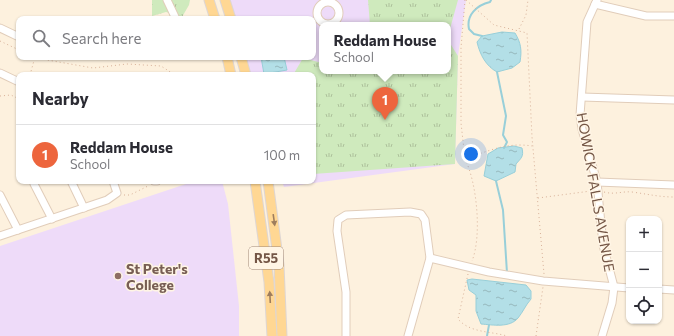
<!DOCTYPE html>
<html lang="en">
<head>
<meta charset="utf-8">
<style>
	:root { --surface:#fff; --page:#f2f2f3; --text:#2b2b33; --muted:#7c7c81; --line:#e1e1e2; --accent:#ed653d }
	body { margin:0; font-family:Commissioner,sans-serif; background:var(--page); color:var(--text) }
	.controls { position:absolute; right:12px; bottom:12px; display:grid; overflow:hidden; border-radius:8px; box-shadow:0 1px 3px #0004 }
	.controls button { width:36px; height:36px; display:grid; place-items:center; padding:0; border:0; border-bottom:1px solid var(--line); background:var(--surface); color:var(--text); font:20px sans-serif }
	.you { position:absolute; left:471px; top:154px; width:14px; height:14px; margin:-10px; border:3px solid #fff; border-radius:50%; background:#1a73e8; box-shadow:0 0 0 6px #1a73e833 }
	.badge { display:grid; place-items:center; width:26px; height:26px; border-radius:50%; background:var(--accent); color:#fff; font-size:13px; font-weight:700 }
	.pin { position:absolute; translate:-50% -33px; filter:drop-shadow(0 1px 2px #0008) }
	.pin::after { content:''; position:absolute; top:21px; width:14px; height:12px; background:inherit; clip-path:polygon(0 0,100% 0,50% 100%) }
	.popup { position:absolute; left:319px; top:22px; width:132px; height:52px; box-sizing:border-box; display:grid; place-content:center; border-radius:8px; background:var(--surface); filter:drop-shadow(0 1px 3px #0005); font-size:13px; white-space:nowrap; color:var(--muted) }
	.popup b { font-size:15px; color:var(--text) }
	.popup::after { content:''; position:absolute; left:50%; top:100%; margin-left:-8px; border:8px solid transparent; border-top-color:var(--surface) }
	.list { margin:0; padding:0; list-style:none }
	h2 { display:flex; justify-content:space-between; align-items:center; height:52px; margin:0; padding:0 16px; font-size:17px }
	h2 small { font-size:13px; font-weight:400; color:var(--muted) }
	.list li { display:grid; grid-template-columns:26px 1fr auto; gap:12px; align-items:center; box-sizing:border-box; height:60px; padding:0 16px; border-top:1px solid var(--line) }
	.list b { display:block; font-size:15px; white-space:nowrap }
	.list p { margin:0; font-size:13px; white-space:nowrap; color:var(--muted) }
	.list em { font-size:13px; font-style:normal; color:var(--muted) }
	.icon { flex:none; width:22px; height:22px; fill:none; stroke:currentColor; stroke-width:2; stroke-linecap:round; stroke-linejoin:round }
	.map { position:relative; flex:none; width:674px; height:336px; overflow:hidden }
	.search { position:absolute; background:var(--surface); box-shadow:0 1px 3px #0004; left:16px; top:16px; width:300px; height:44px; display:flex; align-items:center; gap:10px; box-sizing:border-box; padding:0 14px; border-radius:8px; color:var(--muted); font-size:15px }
	.panel { position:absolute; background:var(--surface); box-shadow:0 1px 3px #0004; left:16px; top:72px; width:300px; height:112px; border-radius:8px }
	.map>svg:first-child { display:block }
</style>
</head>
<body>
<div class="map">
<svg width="674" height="336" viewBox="0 0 674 336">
	<defs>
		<pattern id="park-tufts" width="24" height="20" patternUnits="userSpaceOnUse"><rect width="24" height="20" fill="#cfeabd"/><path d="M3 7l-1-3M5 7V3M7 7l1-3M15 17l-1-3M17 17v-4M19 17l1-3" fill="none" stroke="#adc09b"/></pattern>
		<pattern id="water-ripples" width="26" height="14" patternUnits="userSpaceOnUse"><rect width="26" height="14" fill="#b3dfe7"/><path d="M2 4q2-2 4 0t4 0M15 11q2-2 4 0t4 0" fill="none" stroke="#96b8bd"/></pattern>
	</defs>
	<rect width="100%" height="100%" fill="#fdf1de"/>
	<g fill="#eedbf9" fill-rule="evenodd">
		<path d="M221 0H466L458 56 455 164 284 187 282 181H313V75H246L240 57H313V19H227ZM322 25H448V71H322Z"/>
		<polygon points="195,181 222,181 228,204 239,306 239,336 0,336 0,246"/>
	</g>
	<g fill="url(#park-tufts)">
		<polygon points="152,0 190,0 189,5 182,17 166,12 152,16"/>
		<polygon points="368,0 458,0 448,36 448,25 370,25"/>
		<polygon points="448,40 458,56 455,164 313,174 313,75 293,75 303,58 322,63 322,71 448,71"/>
	</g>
	<g fill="url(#water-ripples)" stroke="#98cfd9">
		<path d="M502 32 515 33C521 43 522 50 520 62L512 68 497 72C486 66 480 55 477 42L482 36Z"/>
		<polygon points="261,57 284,57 287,70 264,74"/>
		<path d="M514 146 522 148C524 157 521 158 516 164L515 172 496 181 484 176 488 154 498 148Z"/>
		<path d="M472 279 526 285 531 291V299C525 306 523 312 518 318 510 328 493 325 481 324L476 311V295L469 290 467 280Z"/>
	</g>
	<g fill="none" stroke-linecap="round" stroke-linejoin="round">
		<g stroke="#98cfd9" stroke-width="2">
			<path d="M482 36 474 34 469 29C466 15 477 5 490 2L491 0"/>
			<polyline points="497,72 506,116 503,135 507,142 504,148"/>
			<polyline points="496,181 503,210 507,273"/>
			<polyline points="487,336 489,325"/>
		</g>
		<g stroke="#e1cdba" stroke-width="9">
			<g id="minor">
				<polyline points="167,0 176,19"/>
				<polyline points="597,0 587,22 580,115 582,129 597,182 603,245 614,287 612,303 602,336"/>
				<circle cx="328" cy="13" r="11"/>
				<polyline points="595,4 646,16 674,16"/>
				<polyline points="0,28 19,37"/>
				<polyline points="0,73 19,82"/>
				<polyline points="582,97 674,100"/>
				<polyline points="71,181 84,208"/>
				<polyline points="154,181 157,181"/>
				<polyline points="597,182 674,185"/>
				<polyline points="34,184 52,219"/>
				<polyline points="0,195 18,230"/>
				<polyline points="0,236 107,200 117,193 113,181"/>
				<polyline points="430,258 489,272 543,281 629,288"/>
				<polyline points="659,289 674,290"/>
				<polyline points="346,336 346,292 337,231 338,220 346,215 410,212 421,214 425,220 430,258 408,336"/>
			</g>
		</g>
		<g stroke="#ded6d3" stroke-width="11">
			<g id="major">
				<polyline points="209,0 215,19"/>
				<polyline points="225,0 231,19"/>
				<polyline points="227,57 231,75"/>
				<polyline points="241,57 246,75"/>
				<polyline points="255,181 269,282 272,336"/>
				<polyline points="268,181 279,265 282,336"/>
			</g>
		</g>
		<g stroke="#d8b199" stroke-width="1" stroke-dasharray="1 3" stroke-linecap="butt">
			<path d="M465 0 461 48V123L465 159C488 151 507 142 532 146"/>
			<polyline points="466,0 494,25 527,33 532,137 544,274"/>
			<polyline points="519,29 526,15 528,0"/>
			<polyline points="0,41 19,50"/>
			<polyline points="36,58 93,68 127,64 161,66 175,75"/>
			<polyline points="30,75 35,57"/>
			<polyline points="0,96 11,95 19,99"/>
			<path d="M465 159C477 183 482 236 472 261"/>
			<path d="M604 192C615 195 622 191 632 192 647 194 659 197 674 197"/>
			<polyline points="124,195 130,195 148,186"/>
			<polyline points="538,198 591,191"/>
			<path d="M468 274 458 319C470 333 490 331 507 336"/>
			<polyline points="536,336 543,287"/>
		</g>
		<use href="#minor" stroke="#fff" stroke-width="7"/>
		<use href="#major" stroke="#ffd793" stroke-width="9"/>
	</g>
	<defs><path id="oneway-solid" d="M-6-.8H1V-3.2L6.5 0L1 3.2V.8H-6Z"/></defs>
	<g fill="#9e7d5d">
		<use href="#oneway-solid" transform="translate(274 220) rotate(82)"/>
		<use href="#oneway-solid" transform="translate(270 297) rotate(-93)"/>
	</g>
	<circle fill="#8d6e63" stroke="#fff5e5" stroke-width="1.5" cx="118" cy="276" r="4"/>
	<g text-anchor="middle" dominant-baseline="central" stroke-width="3" stroke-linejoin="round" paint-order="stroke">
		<rect fill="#fff5e5" stroke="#9e8676" stroke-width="1" x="249" y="247" width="34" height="22" rx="3"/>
		<g font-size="13" font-weight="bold" fill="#745646">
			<text x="266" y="258">R55</text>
		</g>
		<g font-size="14" fill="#745646" stroke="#fff5e5">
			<text transform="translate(596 192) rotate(80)">HOWICK FALLS AVENUE</text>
		</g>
		<g font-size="14" font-weight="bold" fill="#785e54" stroke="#fff5e5" text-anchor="start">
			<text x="126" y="268">St Peter's<tspan x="126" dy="16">College</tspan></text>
		</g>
	</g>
</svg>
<div class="controls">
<button>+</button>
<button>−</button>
<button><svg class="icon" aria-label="locate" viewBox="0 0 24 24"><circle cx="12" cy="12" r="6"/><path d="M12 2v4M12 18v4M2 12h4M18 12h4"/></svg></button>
</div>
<div class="you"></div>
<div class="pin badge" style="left:385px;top:120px">1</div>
<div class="popup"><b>Reddam House</b>School</div>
<div class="search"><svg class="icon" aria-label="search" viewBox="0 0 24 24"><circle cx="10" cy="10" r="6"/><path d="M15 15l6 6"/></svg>Search here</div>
<section class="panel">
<h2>Nearby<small></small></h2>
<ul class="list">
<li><span class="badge">1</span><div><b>Reddam House</b><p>School</p></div><em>100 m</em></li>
</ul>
</section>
</div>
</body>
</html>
